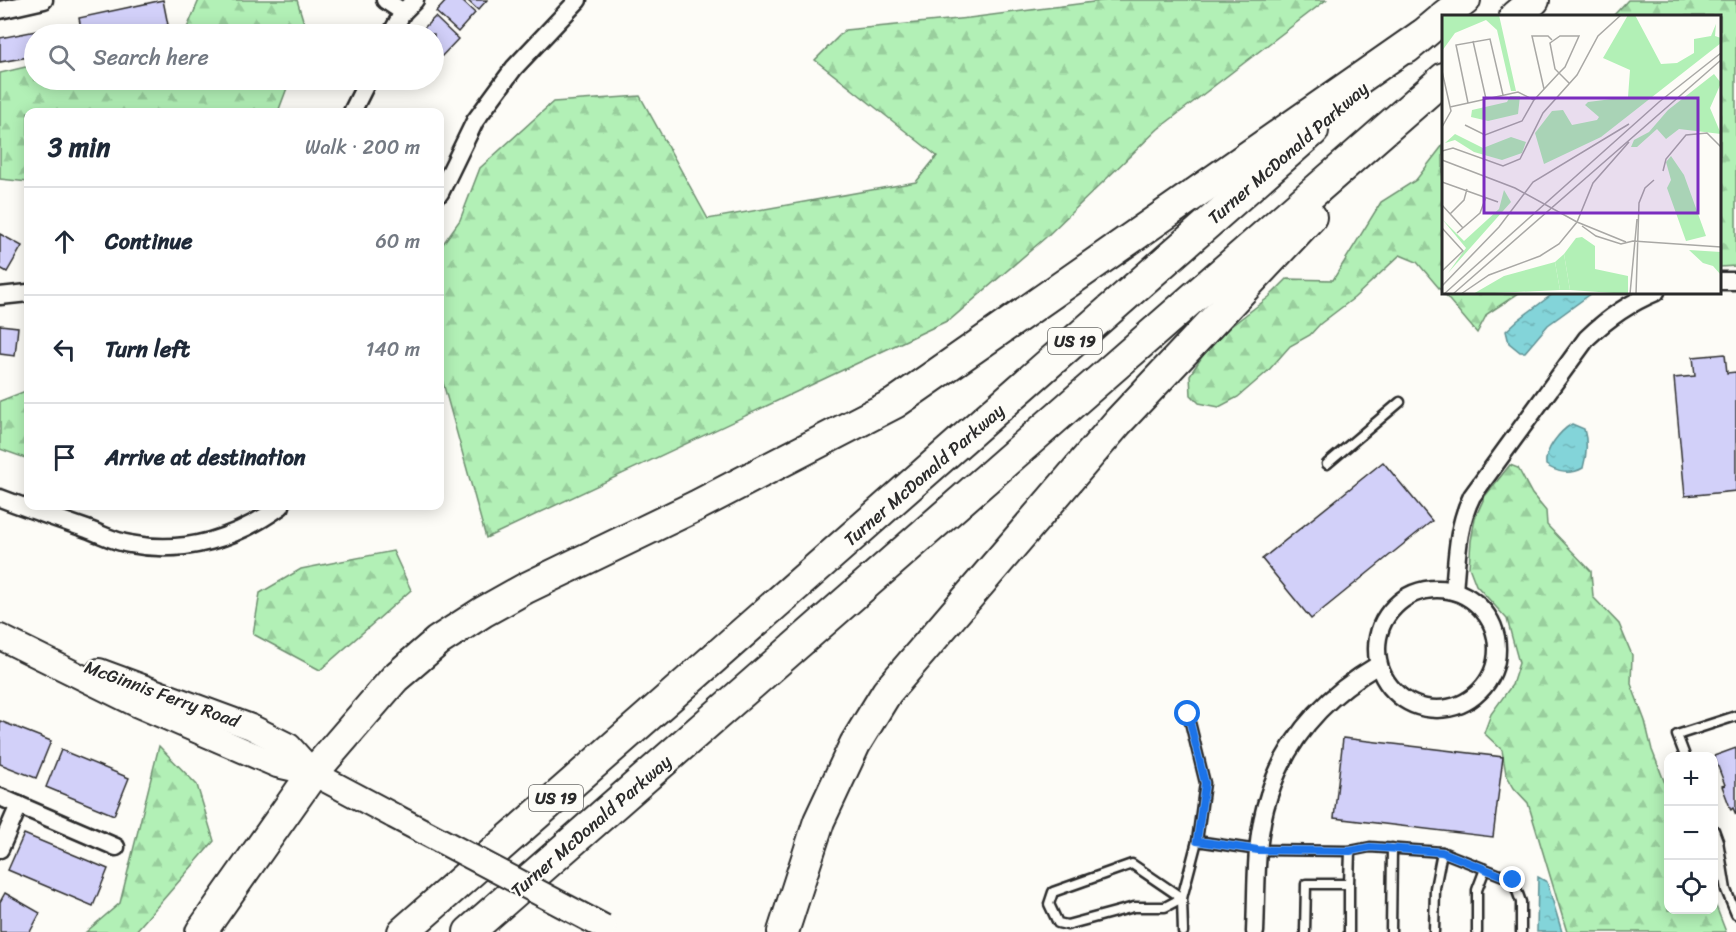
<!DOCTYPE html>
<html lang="en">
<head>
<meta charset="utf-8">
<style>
	:root { --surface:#fff; --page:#f6f6f7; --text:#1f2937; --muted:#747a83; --line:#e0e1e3 }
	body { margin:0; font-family:Sriracha,sans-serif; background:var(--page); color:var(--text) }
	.controls { position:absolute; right:18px; bottom:18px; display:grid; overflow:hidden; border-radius:12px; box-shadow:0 3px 15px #0003 }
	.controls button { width:54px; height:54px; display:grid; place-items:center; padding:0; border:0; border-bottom:2px solid var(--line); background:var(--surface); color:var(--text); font:30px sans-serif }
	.stop { position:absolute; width:18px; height:18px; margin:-14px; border:4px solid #1a73e8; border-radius:50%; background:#fff }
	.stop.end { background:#1a73e8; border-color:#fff; box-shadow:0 2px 6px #0008 }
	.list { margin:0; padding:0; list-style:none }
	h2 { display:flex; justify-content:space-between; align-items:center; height:78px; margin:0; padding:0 24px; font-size:26px }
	h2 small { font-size:20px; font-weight:400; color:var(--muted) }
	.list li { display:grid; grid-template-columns:39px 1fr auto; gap:18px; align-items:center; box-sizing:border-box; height:108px; padding:0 24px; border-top:2px solid var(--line) }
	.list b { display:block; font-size:22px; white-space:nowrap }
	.list em { font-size:20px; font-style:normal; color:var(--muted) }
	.icon { flex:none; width:33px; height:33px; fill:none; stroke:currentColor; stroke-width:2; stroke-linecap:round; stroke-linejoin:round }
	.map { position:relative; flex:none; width:1736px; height:932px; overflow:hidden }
	.search { position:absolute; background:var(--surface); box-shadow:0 3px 15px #0003; left:24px; top:24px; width:420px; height:66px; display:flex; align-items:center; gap:15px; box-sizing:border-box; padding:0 21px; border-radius:33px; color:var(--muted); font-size:22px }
	.panel { position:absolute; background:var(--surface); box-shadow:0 3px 15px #0003; left:24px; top:108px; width:420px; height:402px; border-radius:12px }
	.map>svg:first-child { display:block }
</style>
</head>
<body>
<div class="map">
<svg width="1736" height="932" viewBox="0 0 1736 932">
	<defs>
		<pattern id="forest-firs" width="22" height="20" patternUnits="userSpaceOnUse" patternTransform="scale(1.5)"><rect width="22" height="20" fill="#b2f0b6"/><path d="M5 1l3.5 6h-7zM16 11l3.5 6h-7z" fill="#99ce9d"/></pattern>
		<pattern id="water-ripples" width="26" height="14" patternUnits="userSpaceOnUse" patternTransform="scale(1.5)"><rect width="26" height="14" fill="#83d4d9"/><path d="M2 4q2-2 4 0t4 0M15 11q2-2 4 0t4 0" fill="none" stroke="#71b6ba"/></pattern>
	</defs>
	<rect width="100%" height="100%" fill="#fdfcf7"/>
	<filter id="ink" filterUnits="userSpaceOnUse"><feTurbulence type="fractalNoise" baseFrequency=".0167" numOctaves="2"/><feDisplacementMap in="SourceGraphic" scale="12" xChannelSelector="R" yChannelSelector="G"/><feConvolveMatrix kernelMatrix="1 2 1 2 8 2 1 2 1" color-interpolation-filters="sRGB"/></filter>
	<g filter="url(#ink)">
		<g fill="url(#forest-firs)" stroke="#6e8e70" stroke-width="1.5">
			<polygon points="199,0 297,0 307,33 160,34 187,28"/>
			<polygon points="1109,0 1326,0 1158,129 1045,238 951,319 486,538 440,372 440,248 460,220 480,168 553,102 640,96 708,219 916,182 937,156 815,60 845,30 969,18"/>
			<polygon points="1628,0 1736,0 1736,266 1720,267 1720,16 1613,16"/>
			<polygon points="34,65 34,80 290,80 278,112 28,112 28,182 0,179 0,73"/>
			<polygon points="1443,145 1444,292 1519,293 1487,314 1477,333 1417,262 1400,255 1354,298 1320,324 1310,335 1290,346 1268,371 1238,397 1219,407 1199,403 1191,395 1190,375 1213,340 1269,297 1287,279 1333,280 1381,202 1416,180"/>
			<polygon points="28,390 28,459 0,449 0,401"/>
			<polygon points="1510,465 1518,468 1532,494 1546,511 1547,525 1591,571 1593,597 1619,624 1632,655 1631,684 1645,721 1652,750 1668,791 1668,910 1714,910 1714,901 1726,932 1567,932 1528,803 1514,788 1506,774 1502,750 1484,733 1491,714 1512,685 1519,663 1507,619 1476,585 1469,567 1471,541 1475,518 1485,496"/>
			<polygon points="393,551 411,590 320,670 253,634 260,593 301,569"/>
			<polygon points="159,746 197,785 214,841 135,932 86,932 120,903"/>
		</g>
		<g fill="url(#water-ripples)" stroke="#609093" stroke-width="1.5">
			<polygon points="1554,293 1592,293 1548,325 1525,352 1520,352 1509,343 1506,331 1518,320"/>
			<path d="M1572 424 1584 429C1588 442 1587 454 1583 468 1571 475 1557 473 1546 465 1544 450 1560 431 1572 424Z"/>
			<polygon points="1538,877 1547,882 1562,932 1537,932"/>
		</g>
		<g fill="#d2d0f9" stroke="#2b2b2b" stroke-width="1.5">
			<polygon points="163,0 168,25 123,34 82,34 79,18"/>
			<polygon points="447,0 461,0 475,13 458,32 436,12"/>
			<polygon points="467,0 487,0 478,10"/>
			<polygon points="435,17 458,39 440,58 434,52 434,34 418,34"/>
			<polygon points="67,25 68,34 34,34 34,56 0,62 0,38"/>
			<polygon points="0,234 22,246 7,272 0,268"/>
			<polygon points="0,325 18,327 15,356 0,354"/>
			<polygon points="1725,354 1727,373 1736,372 1736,491 1685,496 1674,378 1695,376 1693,357"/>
			<polygon points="1383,462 1432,521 1311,619 1262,559"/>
			<polygon points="0,721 51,741 36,778 0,764"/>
			<polygon points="1343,738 1503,757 1493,837 1334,818"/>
			<polygon points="1736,748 1736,815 1733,808 1731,810 1722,786 1725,785 1714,756"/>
			<polygon points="61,750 129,778 114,815 46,787"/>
			<polygon points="24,834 108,869 93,906 8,870"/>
			<polygon points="5,893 40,913 30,932 0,932 0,902"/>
		</g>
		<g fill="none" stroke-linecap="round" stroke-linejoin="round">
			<g stroke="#2b2b2b" stroke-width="13">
				<g id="service">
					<polyline points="1327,464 1400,402"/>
					<polyline points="1188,714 1205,783 1197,841"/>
					<polyline points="1685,756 1677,735 1736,716"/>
					<polyline points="1714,830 1718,841 1726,890 1736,914"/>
					<polygon points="1132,864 1182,898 1165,907 1134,907 1067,925 1058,923 1049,904 1053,892"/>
					<polyline points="1349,884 1349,932"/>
					<polyline points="1183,932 1182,898 1197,841 1258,850 1350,851 1370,847 1442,852 1513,880 1521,902 1521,932"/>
					<polyline points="1305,932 1306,884 1349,884 1350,851"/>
					<polyline points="1391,932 1392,848"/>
					<polyline points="1434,932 1435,888 1442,852"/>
					<polyline points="1477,932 1477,890 1485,869"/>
				</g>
			</g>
			<g stroke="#2b2b2b" stroke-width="21">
				<g id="minor">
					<polyline points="385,0 403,12"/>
					<polyline points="0,10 44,0"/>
					<polyline points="391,34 403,12 415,0"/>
					<polyline points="352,112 368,80"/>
					<polyline points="440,193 475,121 514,68 578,0"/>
					<polyline points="1720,281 1736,281"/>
					<polyline points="0,296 28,293"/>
					<path d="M0 498C29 509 58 519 87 529 101 534 115 542 130 544 185 555 237 538 281 506"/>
					<circle cx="1437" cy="649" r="60"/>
					<path d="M1454 591C1457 558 1457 526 1472 496L1587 338C1608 318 1629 303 1656 292"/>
					<polyline points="0,797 116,847"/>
					<polyline points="0,849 19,805"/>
					<path d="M1255 932C1257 887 1254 839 1269 795 1287 737 1327 695 1378 665"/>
				</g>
			</g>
			<g stroke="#2b2b2b" stroke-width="28">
				<g id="secondary">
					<polyline points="0,637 138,705 277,765 313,773 394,816"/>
					<polyline points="99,671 251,727 289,746 313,773"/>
				</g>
			</g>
			<g stroke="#2b2b2b" stroke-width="34">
				<g id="motorway">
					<polyline points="1444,16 1465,0"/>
					<polyline points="1515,16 1534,0"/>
					<polyline points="1407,48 1444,17"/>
					<polyline points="201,932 313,773 395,678 438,641 483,612 526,588 696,506 895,403 1422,35"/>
					<polyline points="403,932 1313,131"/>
					<polyline points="469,932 1444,78"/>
					<polyline points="783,932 819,821 855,744 887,692 1118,422 1311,217"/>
				</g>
			</g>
			<use href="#service" stroke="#fdfcf7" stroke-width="8"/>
			<use href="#minor" stroke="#fdfcf7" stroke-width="16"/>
			<use href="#secondary" stroke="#fdfcf7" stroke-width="24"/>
			<use href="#motorway" stroke="#fdfcf7" stroke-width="30"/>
			<g stroke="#2b2b2b" stroke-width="28" stroke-linecap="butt">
				<polyline id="secondary-bridge" points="394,816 604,927"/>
			</g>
			<use href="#secondary-bridge" stroke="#fdfcf7" stroke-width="24"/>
		</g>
	</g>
	<g fill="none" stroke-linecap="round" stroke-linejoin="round" filter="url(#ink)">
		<polyline stroke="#1a73e8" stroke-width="8" points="1188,714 1205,783 1197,841 1258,850 1350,851 1370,847 1442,852 1513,880"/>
	</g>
	<g text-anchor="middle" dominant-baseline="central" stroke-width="4.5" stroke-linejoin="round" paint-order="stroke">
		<g fill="#fdfcf7" stroke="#6a6a68" stroke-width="1.5">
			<rect x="1048" y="328" width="54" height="26" rx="4.5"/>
			<rect x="529" y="785" width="54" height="26" rx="4.5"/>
		</g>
		<g font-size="16" font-weight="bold" fill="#2b2b2b">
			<text x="1075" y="341">US 19</text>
			<text x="556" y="798">US 19</text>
		</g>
		<g font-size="18" fill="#2b2b2b" stroke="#fdfcf7">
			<text transform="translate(1288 153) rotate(-41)">Turner McDonald Parkway</text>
			<text transform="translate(924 475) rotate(-41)">Turner McDonald Parkway</text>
			<text transform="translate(162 694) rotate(20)">McGinnis Ferry Road</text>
			<text transform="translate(591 826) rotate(-41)">Turner McDonald Parkway</text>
		</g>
	</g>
	<g transform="translate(1442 15)">
		<rect width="279" height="279" fill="#fdfcf7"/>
		<path d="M122 239 128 275H118L113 247Z" fill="#b2f0b6"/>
		<path d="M0 0H57L74 76H69L55 15 44 5 13 18 0 36ZM186 0H193L219 49 235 48 252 38V24L269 21 274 9 273 21 279 23V28L159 122 102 149 93 118 110 96 121 95 130 110 155 105 157 102 143 90 146 87 186 82 188 55 161 43ZM272 59 279 68 268 93 279 119 237 114 224 124 215 114 195 132H189L192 125 207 117 226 95ZM68 81H78L76 99 46 106 29 102 30 95 65 87ZM13 119 41 133 69 122 84 127 80 138 60 145 32 137 13 125 3 128ZM229 141 242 160 264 221 244 226 225 173 229 165 224 147ZM62 175 69 187 6 258 24 233 0 204 22 226 57 194ZM140 222 153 231V254L186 261V279L128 275 122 239 134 223ZM247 235 279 237V260L271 251 261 248ZM113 247 118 275 31 279 62 261Z" fill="#b2f0b6"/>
		<path fill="none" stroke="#a9a8a5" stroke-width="1.5" d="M31 26 44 84M0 56 9 96 0 112M102 74 90 21H106L110 25M26 88 14 30 48 24 61 80M8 92 76 77 92 85M23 110 43 120 80 106 92 85 117 58 123 52 137 21H118L108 28 113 54 127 68M0 136 11 133 61 151 78 144 101 98 135 60 156 21 179 0M0 145 73 173 135 207 184 227M221 156 224 144 244 120 265 118 279 132M0 167 56 187M0 190 21 213M8 199 22 185 25 174M140 211 154 221 179 229 191 226 279 232M0 213 21 236 0 256M15 218 38 198 44 182M0 271 57 212 91 167 187 109M2 279 217 87 279 38M11 279 279 45M19 279 47 260 98 241 117 229 135 207 151 168 187 127M107 279H126M188 279 195 204M194 279 197 188 203 173 212 165"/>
		<path fill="#7b2cbf" fill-opacity="0.15" stroke="#7b2cbf" stroke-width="3" d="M42 83H256V198H42Z"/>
		<rect width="279" height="279" fill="none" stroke="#2b2b2b" stroke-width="3"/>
	</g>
</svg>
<div class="controls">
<button>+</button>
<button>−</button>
<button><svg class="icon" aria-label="locate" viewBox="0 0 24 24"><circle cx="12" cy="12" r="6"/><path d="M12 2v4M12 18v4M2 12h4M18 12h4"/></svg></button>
</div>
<div class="stop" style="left:1188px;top:714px"></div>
<div class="stop end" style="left:1513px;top:880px"></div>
<div class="search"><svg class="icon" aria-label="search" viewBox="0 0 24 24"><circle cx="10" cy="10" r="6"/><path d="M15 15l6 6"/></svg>Search here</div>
<section class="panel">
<h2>3 min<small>Walk · 200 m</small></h2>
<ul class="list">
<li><svg class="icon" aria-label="ahead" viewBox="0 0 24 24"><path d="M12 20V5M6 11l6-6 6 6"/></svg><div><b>Continue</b></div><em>60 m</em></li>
<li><svg class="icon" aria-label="left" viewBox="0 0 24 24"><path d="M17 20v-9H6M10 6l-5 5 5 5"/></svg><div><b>Turn left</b></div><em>140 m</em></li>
<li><svg class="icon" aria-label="arrive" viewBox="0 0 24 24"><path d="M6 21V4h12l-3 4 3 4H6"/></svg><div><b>Arrive at destination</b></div></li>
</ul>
</section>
</div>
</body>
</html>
